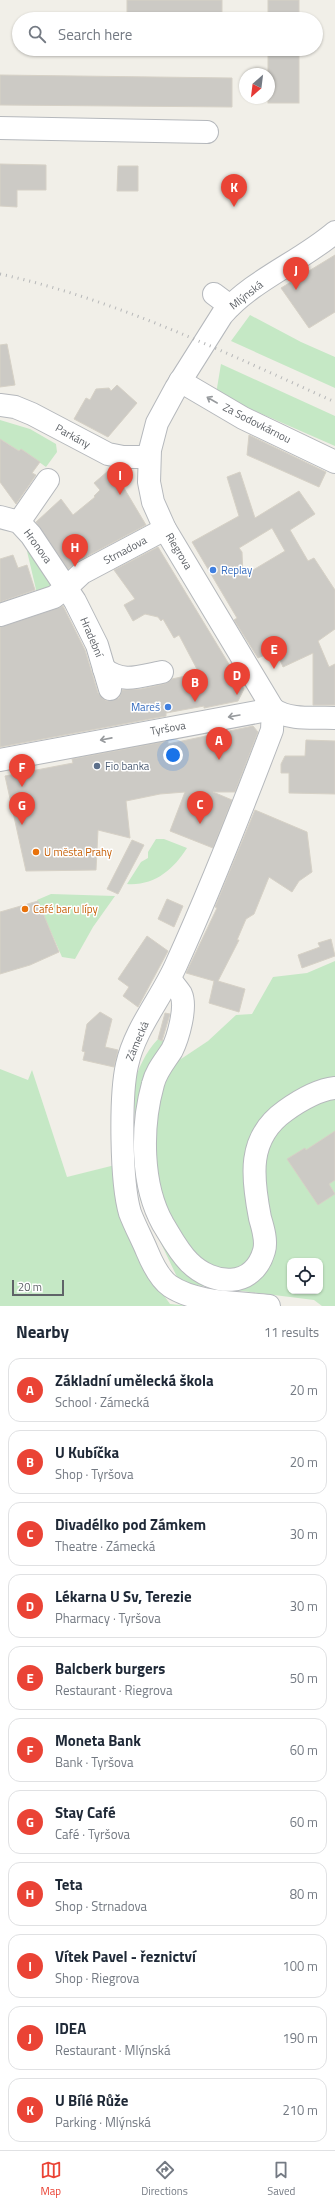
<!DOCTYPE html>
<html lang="en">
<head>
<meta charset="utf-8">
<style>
	:root { --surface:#fff; --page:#f2f2f3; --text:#1f2937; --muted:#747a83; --line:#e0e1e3; --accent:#ea4335 }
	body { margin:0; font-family:"Titillium Web",sans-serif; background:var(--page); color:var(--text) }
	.controls { position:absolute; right:12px; bottom:12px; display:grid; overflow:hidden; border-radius:8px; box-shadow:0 1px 3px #0004 }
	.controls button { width:36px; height:36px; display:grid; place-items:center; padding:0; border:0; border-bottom:1px solid var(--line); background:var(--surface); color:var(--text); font:20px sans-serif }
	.compass { position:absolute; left:239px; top:68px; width:36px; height:36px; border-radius:50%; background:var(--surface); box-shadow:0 1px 3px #0004; rotate:208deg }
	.scale { position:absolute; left:12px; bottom:10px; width:52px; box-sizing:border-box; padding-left:4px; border:2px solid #5f6368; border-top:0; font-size:11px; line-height:14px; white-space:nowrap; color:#5f6368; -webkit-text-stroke:3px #fff; paint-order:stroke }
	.you { position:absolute; left:173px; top:755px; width:14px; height:14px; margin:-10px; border:3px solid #fff; border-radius:50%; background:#1a73e8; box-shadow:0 0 0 6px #1a73e833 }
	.badge { display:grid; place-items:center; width:26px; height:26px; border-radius:50%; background:var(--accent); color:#fff; font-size:13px; font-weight:700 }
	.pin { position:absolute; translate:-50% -33px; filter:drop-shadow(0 1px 2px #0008) }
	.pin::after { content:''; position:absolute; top:21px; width:14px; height:12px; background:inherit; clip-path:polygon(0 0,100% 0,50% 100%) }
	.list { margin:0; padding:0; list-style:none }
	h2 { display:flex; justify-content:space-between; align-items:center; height:52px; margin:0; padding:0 16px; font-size:17px }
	h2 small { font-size:13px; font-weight:400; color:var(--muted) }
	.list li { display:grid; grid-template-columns:26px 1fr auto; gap:12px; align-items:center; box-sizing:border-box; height:64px; margin:0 8px 8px; padding:0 8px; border:1px solid var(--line); border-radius:12px }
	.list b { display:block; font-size:15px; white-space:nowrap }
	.list p { margin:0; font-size:13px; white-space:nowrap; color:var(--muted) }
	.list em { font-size:13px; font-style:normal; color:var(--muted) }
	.icon { flex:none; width:22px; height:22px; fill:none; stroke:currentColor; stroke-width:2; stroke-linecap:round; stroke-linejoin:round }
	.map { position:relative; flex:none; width:335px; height:1306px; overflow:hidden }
	.search { position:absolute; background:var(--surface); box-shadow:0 1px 3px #0004; left:12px; right:12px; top:12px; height:44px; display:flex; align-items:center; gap:10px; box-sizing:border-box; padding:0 14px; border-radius:22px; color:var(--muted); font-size:15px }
	.sheet { height:844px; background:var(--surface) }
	nav { display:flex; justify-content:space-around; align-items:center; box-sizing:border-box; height:56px; border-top:1px solid var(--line); background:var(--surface); font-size:11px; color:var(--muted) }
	nav a { display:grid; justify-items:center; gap:2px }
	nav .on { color:var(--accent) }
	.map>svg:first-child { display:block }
</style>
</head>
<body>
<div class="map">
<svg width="335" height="1306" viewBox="0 0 335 1306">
	<rect width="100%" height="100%" fill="#f1efe8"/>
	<g fill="#c5e8c5" fill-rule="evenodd">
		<polygon points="250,315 301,342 335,357 335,388 231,341"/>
		<polygon points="221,364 335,416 335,446 216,394"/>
		<polygon points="0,420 30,429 56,444 57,452 46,467 21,449 19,451 0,439"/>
		<polygon points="30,550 54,587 38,598 27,551"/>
		<path d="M156 839H164L187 848C173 870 154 886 127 884L141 862 148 858V852Z"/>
		<polygon points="51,894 115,896 93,927 75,959 62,957 37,900"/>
		<path d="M335 961V1306H322L314 1300 186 1284 177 1277 140 1199 133 1086C138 1069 145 1053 158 1039L184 1047 181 1059 208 1041 236 1015 252 1014 273 977 307 973ZM290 1261H320V1291H290Z"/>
		<polygon points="0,1069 28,1080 32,1070 67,1177 115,1165 145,1269 170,1304 191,1306 0,1306"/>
	</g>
	<g fill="#cccac5" stroke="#d6d1c6" fill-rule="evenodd">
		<rect x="127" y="0" width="95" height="19"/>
		<rect x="268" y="0" width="31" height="19"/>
		<rect x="268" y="49" width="31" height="54"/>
		<polygon points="0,75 232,78 232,107 0,105"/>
		<polygon points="0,164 46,165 46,190 17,190 17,207 0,206"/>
		<polygon points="118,166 138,166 138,191 117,191"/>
		<polygon points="335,255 335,312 309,328 281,288"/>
		<polygon points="7,344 15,385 0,387 0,345"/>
		<polygon points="117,385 137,403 108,437 74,419 86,398 90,400 96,389 109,388 111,391"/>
		<polygon points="249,435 326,472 319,487 247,455"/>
		<polygon points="0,439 19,451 21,449 40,462 32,473 36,475 16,504 0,482"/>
		<polygon points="108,471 118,478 146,525 76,562 68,569 36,522 61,499 73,515 95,497 94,496 100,490 94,483"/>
		<path d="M240 472 255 518 299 491 315 514 290 530 308 561 314 558 335 590V629L318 641 329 667 335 664V705H313V653L283 667 276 650 258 658 234 620 237 618 192 542 239 516 227 477ZM272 528 285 551 243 576 242 552 239 548Z"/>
		<polygon points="158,547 244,689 238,701 204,708 204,706 166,713 166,716 0,747 0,627 63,606 85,650 98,693 102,698 107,701 119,698 122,690 141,689 164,684 172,679 199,673 179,635 174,638 163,619 161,621 158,617 145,614 133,621 124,605 135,599 114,570"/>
		<polygon points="13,555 18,568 27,565 35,590 0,602 0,559"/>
		<polygon points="253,726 258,732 235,792 213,792 232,800 213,848 170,831 185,792 160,794 126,801 130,838 98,830 96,870 26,871 5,776 73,763 72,759 168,741 168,744"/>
		<polygon points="306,740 335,741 335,794 289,793 289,773 281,773 281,764 285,756 305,756"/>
		<polygon points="255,810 307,832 312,872 299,881 292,892 269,877 254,914 246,919 237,940 239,940 218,981 245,989 239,1012 209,1003 214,981 186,973 217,908 215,907"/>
		<polygon points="132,840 144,845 118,894 107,889"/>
		<polygon points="167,899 183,906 174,927 158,919"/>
		<polygon points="38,901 59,952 30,965 0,974 0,912"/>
		<polygon points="147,936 168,951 138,1007 123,996 129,987 118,979"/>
		<polygon points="331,939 335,956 302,968 298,955 320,947 318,943"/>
		<polygon points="100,1012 112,1019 105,1047 118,1050 114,1067 83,1060 85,1052 82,1051 87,1024"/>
		<polygon points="165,1013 170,1014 162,1041 158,1039"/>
		<polygon points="335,1131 335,1180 329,1184 335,1194 318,1205 287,1159 305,1148 306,1150"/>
	</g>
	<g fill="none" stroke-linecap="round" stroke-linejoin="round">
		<g stroke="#b5b8bc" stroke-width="24">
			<g id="minor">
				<polyline points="0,128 207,132"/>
				<polyline points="214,294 230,306"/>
				<polyline points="180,381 243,418 335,462"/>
				<polyline points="0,405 15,407 32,414 108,454 123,457 149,457"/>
				<polyline points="0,517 19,522 31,535 75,601 97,645 110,689"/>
				<polyline points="19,522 48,480"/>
				<polyline points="0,615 54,597 66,588 82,573 165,529"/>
				<path d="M104 669C123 684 140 676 162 672"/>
				<path d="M273 709 165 529 153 502 149 482 150 450 157 423 176 388 222 315C252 280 300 262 335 232"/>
				<path d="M0 760 273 709C290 721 315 717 335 718"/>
				<path d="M170 979C173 984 178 989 181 994 187 1007 178 1038 172 1050 165 1061 156 1071 153 1084 141 1127 141 1185 163 1224 171 1237 178 1251 189 1262 213 1286 253 1289 264 1251 267 1241 263 1228 260 1218 252 1177 247 1138 285 1111 299 1101 317 1090 335 1088"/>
				<path d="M269 1306C238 1302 197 1304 170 1286 160 1279 152 1263 147 1251 142 1239 135 1226 130 1213 121 1183 120 1096 127 1065 135 1028 161 999 176 965 211 888 242 809 272 730L273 709"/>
			</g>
		</g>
		<use href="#minor" stroke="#fff" stroke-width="22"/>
		<path stroke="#b6b7b8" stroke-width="3" stroke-dasharray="1 5" stroke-linecap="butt" d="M0 274C118 300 226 353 335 402"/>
	</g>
	<defs><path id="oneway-shaft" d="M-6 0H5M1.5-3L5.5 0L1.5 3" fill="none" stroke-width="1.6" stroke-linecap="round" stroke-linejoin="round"/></defs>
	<g stroke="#979a9d">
		<use href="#oneway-shaft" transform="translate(212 400) rotate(-150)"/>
		<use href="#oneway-shaft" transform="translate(234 716) rotate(170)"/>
		<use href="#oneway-shaft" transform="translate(106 739) rotate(169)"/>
	</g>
	<g fill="#3f7fe0" stroke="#fff" stroke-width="1.5">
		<circle cx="213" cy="570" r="4"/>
		<circle cx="168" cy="707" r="4"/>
	</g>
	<circle fill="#5c6f8a" stroke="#fff" stroke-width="1.5" cx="97" cy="766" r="4"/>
	<g fill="#e8710a" stroke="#fff" stroke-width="1.5">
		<circle cx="36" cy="852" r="4"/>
		<circle cx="25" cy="909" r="4"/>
	</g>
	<g text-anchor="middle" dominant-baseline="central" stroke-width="3" stroke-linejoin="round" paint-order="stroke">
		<g font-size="11" fill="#5f6368" stroke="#fff">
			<text transform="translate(246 295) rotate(-38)">Mlýnská</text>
			<text transform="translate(257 423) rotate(27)">Za Sodovkárnou</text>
			<text transform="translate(73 436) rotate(29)">Parkány</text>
			<text transform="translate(38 546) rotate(54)">Hronova</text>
			<text transform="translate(125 550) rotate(-28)">Strnadova</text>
			<text transform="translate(179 551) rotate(59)">Riegrova</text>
			<text transform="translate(92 637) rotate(67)">Hradební</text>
			<text transform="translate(168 728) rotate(-10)">Tyršova</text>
			<text transform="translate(137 1041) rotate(-67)">Zámecká</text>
		</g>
		<g font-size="11" fill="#366cbe" stroke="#fff" text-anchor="start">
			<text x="221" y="570">Replay</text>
			<text x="160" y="707" text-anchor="end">Mareš</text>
		</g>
		<g font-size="11" fill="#4e5e75" stroke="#fff" text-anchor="start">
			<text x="105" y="766">Fio banka</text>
		</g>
		<g font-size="11" fill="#c56008" stroke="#fff" text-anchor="start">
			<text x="44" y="852">U města Prahy</text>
			<text x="33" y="909">Café bar u lípy</text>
		</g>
	</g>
</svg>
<div class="controls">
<button><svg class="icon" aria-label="locate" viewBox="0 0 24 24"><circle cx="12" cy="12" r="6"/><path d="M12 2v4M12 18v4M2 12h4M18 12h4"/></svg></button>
</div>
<svg class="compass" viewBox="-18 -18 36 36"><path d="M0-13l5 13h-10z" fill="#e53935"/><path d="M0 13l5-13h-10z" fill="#747a83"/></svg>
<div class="scale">20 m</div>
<div class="you"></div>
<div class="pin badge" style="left:219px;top:760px">A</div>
<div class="pin badge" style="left:195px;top:702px">B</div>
<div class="pin badge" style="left:200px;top:824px">C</div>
<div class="pin badge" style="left:237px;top:695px">D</div>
<div class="pin badge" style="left:274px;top:669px">E</div>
<div class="pin badge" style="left:22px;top:787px">F</div>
<div class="pin badge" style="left:22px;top:825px">G</div>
<div class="pin badge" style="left:75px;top:567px">H</div>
<div class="pin badge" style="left:120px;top:495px">I</div>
<div class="pin badge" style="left:296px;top:290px">J</div>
<div class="pin badge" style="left:234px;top:207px">K</div>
<div class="search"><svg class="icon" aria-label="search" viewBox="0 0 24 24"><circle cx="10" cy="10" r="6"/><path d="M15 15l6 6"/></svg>Search here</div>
</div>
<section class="sheet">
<h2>Nearby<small>11 results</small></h2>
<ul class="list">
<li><span class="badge">A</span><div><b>Základní umělecká škola</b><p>School · Zámecká</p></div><em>20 m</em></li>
<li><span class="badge">B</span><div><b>U Kubíčka</b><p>Shop · Tyršova</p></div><em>20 m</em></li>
<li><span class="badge">C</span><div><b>Divadélko pod Zámkem</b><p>Theatre · Zámecká</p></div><em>30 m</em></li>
<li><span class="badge">D</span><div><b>Lékarna U Sv, Terezie</b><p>Pharmacy · Tyršova</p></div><em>30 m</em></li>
<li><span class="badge">E</span><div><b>Balcberk burgers</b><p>Restaurant · Riegrova</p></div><em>50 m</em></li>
<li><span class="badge">F</span><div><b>Moneta Bank</b><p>Bank · Tyršova</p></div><em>60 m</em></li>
<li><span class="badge">G</span><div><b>Stay Café</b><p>Café · Tyršova</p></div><em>60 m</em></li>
<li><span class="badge">H</span><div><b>Teta</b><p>Shop · Strnadova</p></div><em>80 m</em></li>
<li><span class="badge">I</span><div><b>Vítek Pavel - řeznictví</b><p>Shop · Riegrova</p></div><em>100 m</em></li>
<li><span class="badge">J</span><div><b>IDEA</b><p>Restaurant · Mlýnská</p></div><em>190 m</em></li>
<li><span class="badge">K</span><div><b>U Bílé Růže</b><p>Parking · Mlýnská</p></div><em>210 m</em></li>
</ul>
</section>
<nav>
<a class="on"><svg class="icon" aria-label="map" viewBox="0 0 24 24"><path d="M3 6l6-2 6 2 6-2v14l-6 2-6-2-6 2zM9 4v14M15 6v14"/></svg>Map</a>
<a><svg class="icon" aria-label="directions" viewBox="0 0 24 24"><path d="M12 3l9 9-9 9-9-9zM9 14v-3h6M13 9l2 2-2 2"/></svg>Directions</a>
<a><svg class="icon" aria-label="saved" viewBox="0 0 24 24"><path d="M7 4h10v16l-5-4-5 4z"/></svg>Saved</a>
</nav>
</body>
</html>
